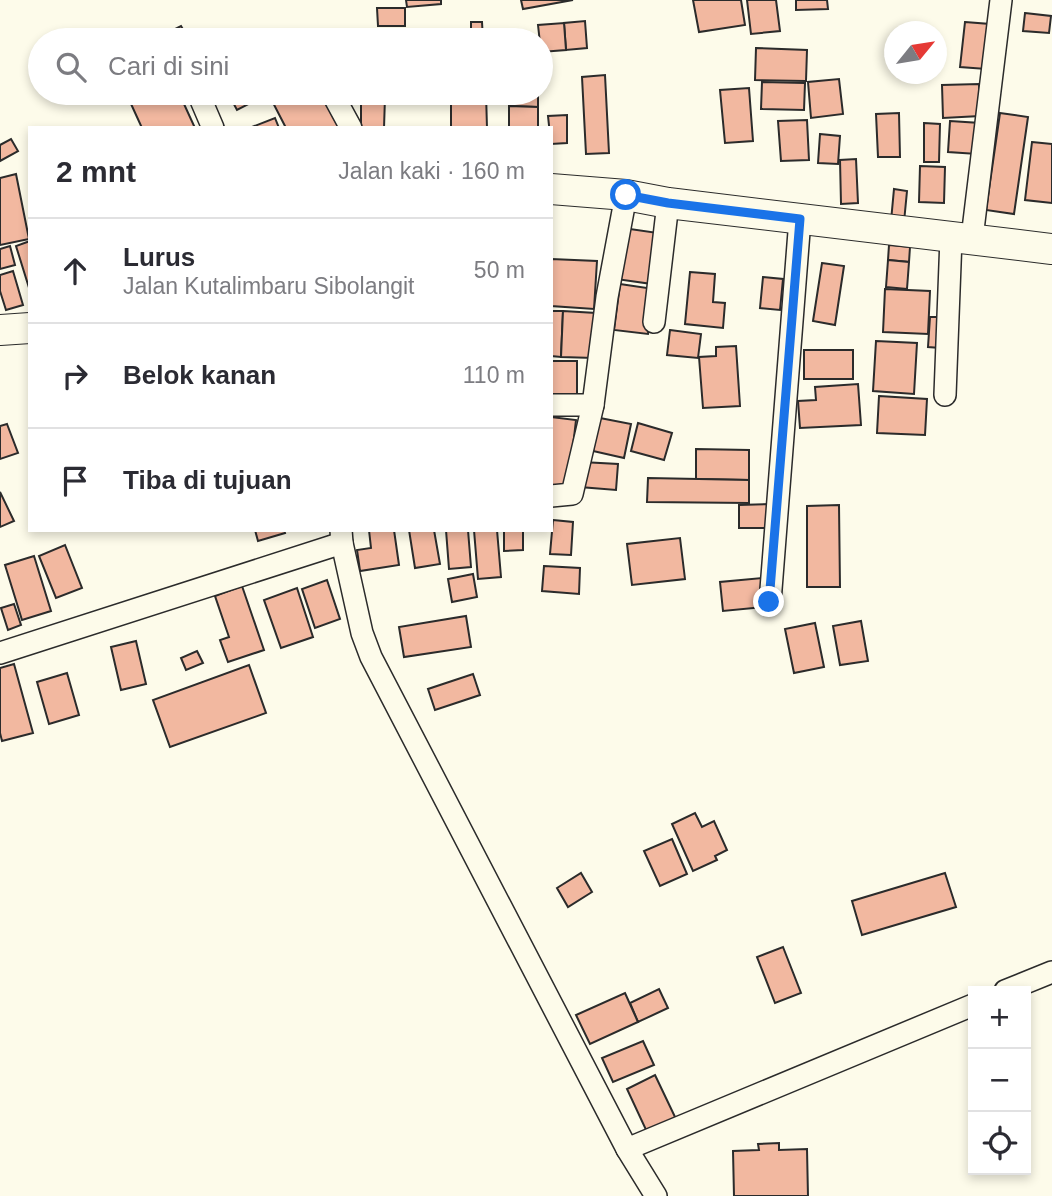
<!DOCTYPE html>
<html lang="id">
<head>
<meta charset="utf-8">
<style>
	:root { --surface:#fff; --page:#f2f2f3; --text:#2b2b33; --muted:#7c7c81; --line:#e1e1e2 }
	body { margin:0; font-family:Arial,sans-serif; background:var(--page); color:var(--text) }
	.controls { position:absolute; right:21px; bottom:21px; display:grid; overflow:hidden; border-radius:0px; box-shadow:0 4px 10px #0003 }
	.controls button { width:63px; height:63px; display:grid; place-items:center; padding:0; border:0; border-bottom:2px solid var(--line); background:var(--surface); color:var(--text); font:35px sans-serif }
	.compass { position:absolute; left:884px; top:21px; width:63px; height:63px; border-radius:50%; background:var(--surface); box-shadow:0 4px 10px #0003; rotate:60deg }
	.stop { position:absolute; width:21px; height:21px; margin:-16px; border:5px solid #1a73e8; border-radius:50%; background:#fff }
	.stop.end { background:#1a73e8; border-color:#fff; box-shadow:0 2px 7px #0008 }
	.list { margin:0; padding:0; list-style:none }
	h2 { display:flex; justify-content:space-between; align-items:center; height:91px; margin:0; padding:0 28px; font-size:30px }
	h2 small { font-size:23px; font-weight:400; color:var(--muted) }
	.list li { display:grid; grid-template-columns:46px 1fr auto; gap:21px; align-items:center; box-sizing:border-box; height:105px; padding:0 28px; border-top:2px solid var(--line) }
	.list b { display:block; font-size:26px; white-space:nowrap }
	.list p { margin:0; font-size:23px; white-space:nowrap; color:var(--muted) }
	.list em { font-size:23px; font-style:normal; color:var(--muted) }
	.icon { flex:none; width:38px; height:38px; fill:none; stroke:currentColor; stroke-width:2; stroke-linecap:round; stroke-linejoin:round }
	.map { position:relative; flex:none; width:1052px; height:1196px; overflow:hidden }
	.search { position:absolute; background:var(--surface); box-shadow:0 4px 10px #0003; left:28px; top:28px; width:525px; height:77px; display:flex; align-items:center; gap:18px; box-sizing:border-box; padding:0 24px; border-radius:38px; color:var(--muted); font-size:26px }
	.panel { position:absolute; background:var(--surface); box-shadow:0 4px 10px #0003; left:28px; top:126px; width:525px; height:406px; border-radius:0px }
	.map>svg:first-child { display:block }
</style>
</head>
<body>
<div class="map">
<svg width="1052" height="1196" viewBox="0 0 1052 1196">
	<rect width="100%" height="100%" fill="#fdfbea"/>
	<g fill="#f2b8a0" stroke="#2b2b2b" stroke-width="2">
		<polygon points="406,0 441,0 441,4 407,7"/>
		<polygon points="521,0 573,0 523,9"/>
		<polygon points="693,0 741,0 745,25 699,32"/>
		<polygon points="747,0 776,0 780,31 751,34"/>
		<polygon points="796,0 827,0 828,9 796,10"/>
		<polygon points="377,8 405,8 405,26 378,26"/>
		<polygon points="1025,13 1051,16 1049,33 1023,31"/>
		<polygon points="585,21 587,48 566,50 564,23"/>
		<polygon points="471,22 482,22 483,40 471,40"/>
		<polygon points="965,22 990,24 986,69 960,67"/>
		<polygon points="564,23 566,50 541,52 538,25"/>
		<polygon points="181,26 189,40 168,40 165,34"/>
		<polygon points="756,48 807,50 806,81 755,80"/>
		<polygon points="605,75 609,153 586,154 582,77"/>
		<polygon points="839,79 843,114 811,118 808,82"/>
		<polygon points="762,82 805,83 804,110 761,109"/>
		<polygon points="979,84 980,116 943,118 942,85"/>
		<polygon points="749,88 753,141 725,143 720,90"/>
		<polygon points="126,93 179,93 195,128 142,128"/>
		<polygon points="228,93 257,93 260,98 237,110"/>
		<polygon points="268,93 321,93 339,128 286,128"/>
		<polygon points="354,93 376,93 376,96 385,97 384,128 361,128 361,98 353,98"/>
		<polygon points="451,93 486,93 487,128 451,128"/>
		<polygon points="509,93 538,93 538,107 509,106"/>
		<polygon points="509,106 538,107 538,128 509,128"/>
		<polygon points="899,113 900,157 878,157 876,114"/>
		<polygon points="1000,113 1028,117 1014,214 986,210"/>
		<polygon points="567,115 567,143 551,144 548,116"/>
		<polygon points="275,118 279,128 252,128 252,127"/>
		<polygon points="807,120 809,160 781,161 778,121"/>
		<polygon points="950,121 980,123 977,154 948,152"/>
		<polygon points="924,123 940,124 939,162 924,162"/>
		<polygon points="820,134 840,136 838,164 818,163"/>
		<polygon points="11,139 18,151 0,161 0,145"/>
		<polygon points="1032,142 1052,144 1052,203 1025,200"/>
		<polygon points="856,159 858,203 841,204 840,160"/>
		<polygon points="920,166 945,167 944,203 919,202"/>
		<polygon points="16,174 29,239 0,245 0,178"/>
		<polygon points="894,189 907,191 904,222 891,221"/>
		<polygon points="623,228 658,233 652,284 616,279"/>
		<polygon points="30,241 30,291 16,246"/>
		<polygon points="889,245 910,247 909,262 888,260"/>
		<polygon points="10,246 15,265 0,269 0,249"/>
		<polygon points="551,259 597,261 594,309 551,306"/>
		<polygon points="888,260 909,262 907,289 886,287"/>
		<polygon points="822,263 844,266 835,325 813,321"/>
		<polygon points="13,271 23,305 6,310 0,291 0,275"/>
		<polygon points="690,272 715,274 713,302 725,303 723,328 685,324"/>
		<polygon points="763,277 783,279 780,310 760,308"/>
		<polygon points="620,284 654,289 648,334 614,330"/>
		<polygon points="885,289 930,291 928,334 883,332"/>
		<polygon points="551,311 563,311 561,357 551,356"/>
		<polygon points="563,311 596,313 594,358 561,357"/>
		<polygon points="930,317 942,317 940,348 928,347"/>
		<polygon points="670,330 701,334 698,358 667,355"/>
		<polygon points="876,341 917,343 914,394 873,391"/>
		<polygon points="736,346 740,406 703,408 699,357 716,356 716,347"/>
		<rect x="804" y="350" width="49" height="29"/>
		<rect x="551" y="361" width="26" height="39"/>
		<polygon points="858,384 861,425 800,428 798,401 816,400 815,387"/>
		<polygon points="879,396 927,399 925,435 877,433"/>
		<polygon points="551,417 576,420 568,490 551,488"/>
		<polygon points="600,418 631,424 624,458 593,451"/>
		<polygon points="638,423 672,433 664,460 631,451"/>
		<polygon points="7,424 18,453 0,459 0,426"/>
		<polygon points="696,449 749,450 749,480 696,479"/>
		<polygon points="582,462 618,464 616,490 580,487"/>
		<polygon points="648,478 749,480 749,503 647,502"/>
		<polygon points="0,492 14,521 0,527"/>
		<polygon points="771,504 771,528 739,528 739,505"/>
		<polygon points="839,505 840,587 807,587 807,506"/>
		<polygon points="553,520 573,522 571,555 550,554"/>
		<polygon points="255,530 284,530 285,533 258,541"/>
		<polygon points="369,530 394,530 399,565 360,571 357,550 371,548"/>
		<polygon points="409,530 434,530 440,564 415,568"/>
		<polygon points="446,530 468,530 471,567 449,569"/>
		<polygon points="474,530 497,530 501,577 478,579"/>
		<polygon points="504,530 523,530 523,550 504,551"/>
		<polygon points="680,538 685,579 632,585 627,544"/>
		<polygon points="65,545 82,588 56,598 39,556"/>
		<polygon points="34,556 51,611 22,620 5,565"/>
		<polygon points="544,566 580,568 579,594 542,591"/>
		<polygon points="473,574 477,597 452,602 448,579"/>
		<polygon points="762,578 764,607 723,611 720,582"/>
		<polygon points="327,580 340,619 315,628 302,589"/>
		<polygon points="242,586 264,650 228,662 220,640 229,637 215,596"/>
		<polygon points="297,588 313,637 281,648 264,600"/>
		<polygon points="14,604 21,625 8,630 1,608"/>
		<polygon points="466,616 471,647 404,657 399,627"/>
		<polygon points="861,621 868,661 840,665 833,626"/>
		<polygon points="815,623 824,667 794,673 785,629"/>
		<polygon points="136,641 146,684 121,690 111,647"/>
		<polygon points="197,651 203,663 186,670 181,658"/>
		<polygon points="14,664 33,733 2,741 0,733 0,668"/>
		<polygon points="249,665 266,713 170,747 153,700"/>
		<polygon points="67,673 79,715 49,724 37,682"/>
		<polygon points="473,674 480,695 435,710 428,689"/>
		<polygon points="695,813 702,827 714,821 727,850 715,856 717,860 693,871 672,824"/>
		<polygon points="672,839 687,874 660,886 644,851"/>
		<polygon points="581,873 592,892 568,907 557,888"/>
		<polygon points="945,873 956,907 862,935 852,901"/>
		<polygon points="783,947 801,993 775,1003 757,957"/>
		<polygon points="659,989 668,1008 638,1022 630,1003"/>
		<polygon points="625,993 638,1022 590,1044 576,1015"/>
		<polygon points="643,1041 654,1065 613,1082 602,1058"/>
		<polygon points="655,1075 676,1119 647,1132 627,1089"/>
		<polygon points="779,1143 779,1150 807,1149 808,1196 734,1196 733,1151 759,1150 758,1144"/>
	</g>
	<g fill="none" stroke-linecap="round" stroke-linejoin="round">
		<g stroke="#2b2b2b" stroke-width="24">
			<g id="street">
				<polyline points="198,93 213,128"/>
				<polyline points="332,93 351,128"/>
				<polyline points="972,238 1001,0"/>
				<polyline points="654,322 668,203"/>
				<polyline points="945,395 951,238"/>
				<polyline points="551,405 593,405"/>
				<polyline points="551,496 572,494 593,405 607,297 626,195"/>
				<polyline points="341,530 342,543 362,633 371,657 627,1149 656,1196"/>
				<polyline points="770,602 800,219"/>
				<polyline points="0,653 342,543"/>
				<polyline points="1005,991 1052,972"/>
				<polyline points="627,1149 973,1005"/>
			</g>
		</g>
		<g stroke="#2b2b2b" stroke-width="32">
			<g id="secondary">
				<polyline points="551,189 626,195 668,203 1052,249"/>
				<polyline points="0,330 30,328"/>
			</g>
		</g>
		<use href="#street" stroke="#fdfbea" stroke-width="21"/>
		<use href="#secondary" stroke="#fdfbea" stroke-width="30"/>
	</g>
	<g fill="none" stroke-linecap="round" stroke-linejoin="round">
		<polyline stroke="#1a73e8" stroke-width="9" points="626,195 668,203 800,219 769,602"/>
	</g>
</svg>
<div class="controls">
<button>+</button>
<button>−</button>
<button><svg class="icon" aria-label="locate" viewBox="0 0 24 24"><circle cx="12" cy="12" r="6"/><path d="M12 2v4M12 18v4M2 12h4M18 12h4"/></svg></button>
</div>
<svg class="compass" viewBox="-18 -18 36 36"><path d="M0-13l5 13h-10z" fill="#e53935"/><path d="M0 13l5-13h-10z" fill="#7c7c81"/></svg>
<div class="stop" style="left:626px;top:195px"></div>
<div class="stop end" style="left:769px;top:602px"></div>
<div class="search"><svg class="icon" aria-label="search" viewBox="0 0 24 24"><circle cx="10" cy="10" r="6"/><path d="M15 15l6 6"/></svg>Cari di sini</div>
<section class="panel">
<h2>2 mnt<small>Jalan kaki · 160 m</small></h2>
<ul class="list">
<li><svg class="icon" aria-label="ahead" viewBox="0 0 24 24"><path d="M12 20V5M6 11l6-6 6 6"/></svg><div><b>Lurus</b><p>Jalan Kutalimbaru Sibolangit</p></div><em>50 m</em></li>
<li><svg class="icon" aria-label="right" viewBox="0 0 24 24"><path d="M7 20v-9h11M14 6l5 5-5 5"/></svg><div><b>Belok kanan</b></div><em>110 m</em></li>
<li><svg class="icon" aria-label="arrive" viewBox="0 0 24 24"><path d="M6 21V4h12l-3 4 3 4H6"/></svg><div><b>Tiba di tujuan</b></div></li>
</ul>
</section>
</div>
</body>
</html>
